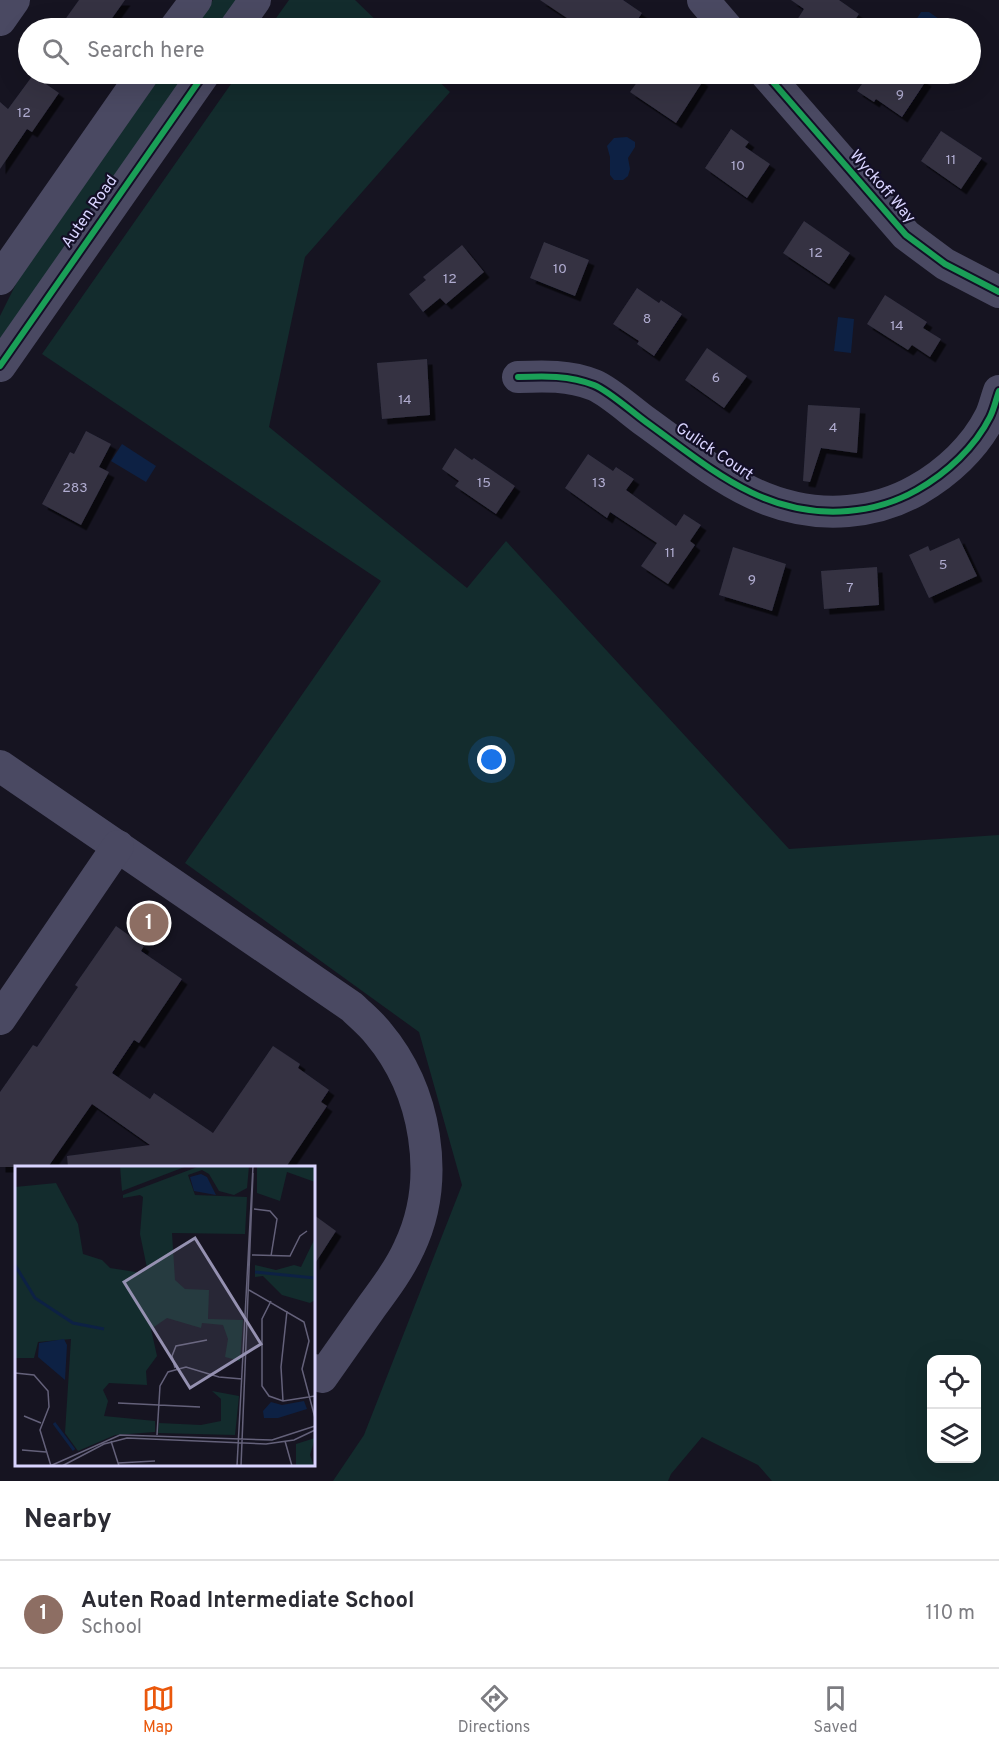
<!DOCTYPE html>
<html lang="en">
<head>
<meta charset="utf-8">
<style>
	:root { --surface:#fff; --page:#f2f2f3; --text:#2b2b33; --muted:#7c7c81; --line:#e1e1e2; --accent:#ea580c }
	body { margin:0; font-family:Overpass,sans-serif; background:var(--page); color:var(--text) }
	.controls { position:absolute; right:18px; bottom:18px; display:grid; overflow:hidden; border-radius:12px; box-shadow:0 6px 24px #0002 }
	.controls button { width:54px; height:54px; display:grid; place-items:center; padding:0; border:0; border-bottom:2px solid var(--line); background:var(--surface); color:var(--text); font:30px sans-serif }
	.you { position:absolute; left:492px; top:760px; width:21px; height:21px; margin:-15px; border:4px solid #fff; border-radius:50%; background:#1a73e8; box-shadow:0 0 0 9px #1a73e833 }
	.badge { display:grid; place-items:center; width:39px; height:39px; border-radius:50%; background:var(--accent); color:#fff; font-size:20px; font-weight:700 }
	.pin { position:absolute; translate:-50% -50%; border:3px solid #fff; box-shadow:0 2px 6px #0006 }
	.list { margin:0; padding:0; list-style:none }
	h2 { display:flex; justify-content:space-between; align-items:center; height:78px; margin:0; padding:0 24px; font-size:26px }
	h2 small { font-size:20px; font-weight:400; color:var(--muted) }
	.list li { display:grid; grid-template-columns:39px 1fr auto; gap:18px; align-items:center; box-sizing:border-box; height:108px; padding:0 24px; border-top:2px solid var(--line) }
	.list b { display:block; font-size:22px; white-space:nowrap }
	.list p { margin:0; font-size:20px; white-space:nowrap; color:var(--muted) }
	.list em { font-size:20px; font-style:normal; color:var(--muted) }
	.icon { flex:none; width:33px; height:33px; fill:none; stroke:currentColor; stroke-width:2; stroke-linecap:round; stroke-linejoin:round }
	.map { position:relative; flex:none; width:999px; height:1481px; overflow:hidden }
	.search { position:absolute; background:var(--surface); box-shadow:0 6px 24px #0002; left:18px; right:18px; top:18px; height:66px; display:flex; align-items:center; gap:15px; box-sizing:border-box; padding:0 21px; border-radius:33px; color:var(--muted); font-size:22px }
	.sheet { height:186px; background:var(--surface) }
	nav { display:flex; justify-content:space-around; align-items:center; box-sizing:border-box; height:84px; border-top:2px solid var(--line); background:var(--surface); font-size:16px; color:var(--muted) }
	nav a { display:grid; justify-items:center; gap:3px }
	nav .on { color:var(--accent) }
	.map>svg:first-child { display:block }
</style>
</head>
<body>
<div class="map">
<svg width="999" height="1481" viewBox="0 0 999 1481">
	<defs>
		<filter id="shadow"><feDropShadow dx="5.5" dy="5.5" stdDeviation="0" flood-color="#0009"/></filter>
	</defs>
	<rect width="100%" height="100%" fill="#161421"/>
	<g fill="#132c2d" fill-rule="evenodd">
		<polygon points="213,0 240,0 221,28 193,28"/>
		<polygon points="289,0 355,0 384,28 269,28"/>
		<polygon points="162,74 189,74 0,347 0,316 18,280"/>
		<path d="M238 74H431L450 92 305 257 269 427 467 588 506 541 789 849 999 835V1481H772L758 1465 702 1437 671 1474 668 1481H333L364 1435 462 1185 419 1032 185 863 381 581 42 354ZM932 1360H976V1458H932Z"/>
	</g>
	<g fill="#0d2144">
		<polygon points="921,12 929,12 952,28 918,28 916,20"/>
		<polygon points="627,137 635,142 635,147 628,158 630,169 628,176 623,180 614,180 610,175 610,157 607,146 614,138"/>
		<polygon points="838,317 854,319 851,353 834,351"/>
		<polygon points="122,444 156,466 146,482 111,461"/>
	</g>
	<g fill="#343243" filter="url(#shadow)">
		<polygon points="79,0 125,0 105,28 59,28"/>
		<polygon points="540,0 623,0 642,13 632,28 582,28"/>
		<polygon points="791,0 839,0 859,14 849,28 833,28 820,19 814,28 809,28 797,20 804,9"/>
		<polygon points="643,74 692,74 703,81 676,123 630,92"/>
		<polygon points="869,74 914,74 926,81 902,117 876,99 874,102 857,91"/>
		<polygon points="33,75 59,93 32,132 27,129 0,169 0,102 8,109"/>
		<polygon points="731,129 749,142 745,147 770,164 747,198 705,168"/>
		<polygon points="941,131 982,158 961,189 921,161"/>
		<polygon points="804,221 850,253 829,284 783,253"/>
		<polygon points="544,242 589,260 575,296 530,278"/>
		<polygon points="462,245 484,272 446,304 440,298 423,312 409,294 426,280 423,277"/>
		<polygon points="637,288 659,303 661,300 682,314 654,356 637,344 639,341 613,324"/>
		<polygon points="885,295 927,322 923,328 941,339 930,357 912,345 908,350 867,324"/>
		<polygon points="707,348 747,376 724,408 685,380"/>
		<polygon points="427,359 430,415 382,419 377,363"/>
		<polygon points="808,405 860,408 857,453 821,448 810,482 803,481"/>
		<polygon points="86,431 111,444 99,467 109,472 81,525 42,504 70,452 74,454"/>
		<polygon points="455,448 472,460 474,458 515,486 496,514 455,486 459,481 442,469"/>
		<polygon points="588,454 613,471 616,467 634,479 626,490 676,526 684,514 701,525 690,541 695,545 668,584 641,566 657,543 610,512 607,518 565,488"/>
		<polygon points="959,538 977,576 929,598 909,555 928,546 930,551"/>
		<polygon points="733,547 786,564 772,611 719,595"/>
		<polygon points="877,567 879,605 824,609 821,571"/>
		<polygon points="116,926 144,946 141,951 182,979 139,1043 134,1040 112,1073 150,1099 154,1093 213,1133 273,1046 300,1064 298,1068 329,1090 321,1102 327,1106 286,1167 68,1167 67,1156 150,1145 92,1104 48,1167 0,1167 0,1092 33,1045 37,1047 78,987 75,985"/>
		<polygon points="314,1215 336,1231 314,1265"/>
	</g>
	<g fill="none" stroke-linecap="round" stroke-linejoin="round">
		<g stroke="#4a4962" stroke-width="32">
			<polyline points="703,0 727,28"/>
			<polyline points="0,20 14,0"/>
			<polyline points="175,28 196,0"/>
			<polyline points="235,28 255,0"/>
			<polyline points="766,74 906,235 945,264 999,292"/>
			<polyline points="0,279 143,74"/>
			<polyline points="0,366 204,74"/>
			<path d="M518 377C544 376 569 375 594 385 609 391 632 412 646 422 710 468 764 518 848 511 872 509 896 502 917 490 947 473 975 447 990 417 994 409 996 399 999 391"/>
			<path d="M0 766 352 1007C360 1015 370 1023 378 1033 426 1090 442 1179 409 1248 400 1268 386 1287 372 1306 356 1329 339 1353 322 1377L314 1370"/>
			<polyline points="0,1019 118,846"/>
		</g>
		<g stroke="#130f26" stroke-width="10">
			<g id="cycleway">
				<polyline points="766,74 906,235 945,264 999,292"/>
				<polyline points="0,366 204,74"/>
				<path d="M518 377C544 376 569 375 594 385 609 391 632 412 646 422 710 468 764 518 848 511 872 509 896 502 917 490 947 473 975 447 990 417 994 409 996 399 999 391"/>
			</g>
		</g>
		<use href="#cycleway" stroke="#1a9f57" stroke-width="6"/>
	</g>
	<g text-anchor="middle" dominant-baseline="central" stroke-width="4.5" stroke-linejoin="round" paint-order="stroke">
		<g font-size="14" fill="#b0acd0">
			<text x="900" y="95">9</text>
			<text x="24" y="113">12</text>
			<text x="951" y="160">11</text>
			<text x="738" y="166">10</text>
			<text x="816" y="253">12</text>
			<text x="560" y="269">10</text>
			<text x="450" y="279">12</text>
			<text x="647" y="319">8</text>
			<text x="897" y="326">14</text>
			<text x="716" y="378">6</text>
			<text x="405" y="400">14</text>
			<text x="833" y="428">4</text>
			<text x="484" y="483">15</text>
			<text x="599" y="483">13</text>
			<text x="75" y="488">283</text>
			<text x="670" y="553">11</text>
			<text x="943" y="565">5</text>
			<text x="752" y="580">9</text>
			<text x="850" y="588">7</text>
		</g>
		<g font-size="16" fill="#d9d4ff" stroke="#130f26">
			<text transform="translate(882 187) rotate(49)">Wyckoff Way</text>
			<text transform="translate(90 212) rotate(-55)">Auten Road</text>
			<text transform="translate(714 452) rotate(34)">Gulick Court</text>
		</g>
	</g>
	<g transform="translate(15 1166)">
		<rect width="300" height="300" fill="#161421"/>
		<path d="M105 0H172L107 25ZM185 0H234L232 22 219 29 204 25 194 8 187 4 173 9 180 29 232 31 230 68 157 67 160 114 170 123 194 124 193 153 228 154 225 195 210 191 213 173 208 159 187 157 186 162 152 152 136 163 142 190 131 205 132 219 94 217 88 224 93 235 89 250 140 255V266L100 269 63 285 50 267 56 173 23 176 19 192H0V21L41 17 63 58 68 88 87 94 95 102 127 107 132 102 125 68 128 31 125 29 108 32V29ZM242 0H300V16L272 6 265 35 242 27ZM300 72V134L295 137 267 129 248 110 240 111V99L261 104 279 99 286 101ZM197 225 224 230 220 269 143 267 144 257 186 259 206 255V233ZM300 272 295 289 299 300H281V278Z" fill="#132c2d"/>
		<path d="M186 8 192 11 201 29 179 25 175 11ZM49 173 52 179 50 214 23 191 24 177ZM289 235 292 243 263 252H249L248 245 256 236 267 239Z" fill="#0d2144"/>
		<path fill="none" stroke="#0d2144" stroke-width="3" d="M0 99 20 132 58 157 89 163M240 106 300 112M39 257 59 284"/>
		<path fill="none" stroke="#64617a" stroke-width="1.5" d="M239 43 255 45 262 53 256 90M237 89 275 90 285 70 292 65M234 124 289 156 294 175 287 203 300 252M256 135 247 153V220L254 230 268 235 300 230M160 202 157 190 161 180 192 174M0 207 19 209 33 225 34 241 25 264 36 300M268 235 266 201 272 145M103 237 185 241M9 250 26 257M142 269 145 220 153 206 171 201 204 211 227 213M96 275 104 300M270 275 277 300M7 284 31 286M103 297 140 295M35 300 105 269 257 274 300 260M47 300 89 278 112 272 251 278 279 274 300 264M222 300 238 0M226 300 238 7"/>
		<path fill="#9591b1" fill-opacity="0.15" stroke="#9591b1" stroke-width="3" d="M180 72 246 178 175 222 109 116Z"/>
		<rect width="300" height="300" fill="none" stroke="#d9d4ff" stroke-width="3"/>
	</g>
</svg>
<div class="controls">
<button><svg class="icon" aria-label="locate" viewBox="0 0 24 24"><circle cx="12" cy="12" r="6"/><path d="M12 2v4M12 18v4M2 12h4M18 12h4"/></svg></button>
<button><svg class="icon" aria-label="layers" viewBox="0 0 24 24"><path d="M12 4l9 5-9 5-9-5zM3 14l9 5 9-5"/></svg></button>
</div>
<div class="you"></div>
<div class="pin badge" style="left:149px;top:923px;background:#8d6e63">1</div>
<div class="search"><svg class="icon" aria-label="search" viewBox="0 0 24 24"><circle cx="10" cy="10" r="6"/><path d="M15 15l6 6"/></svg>Search here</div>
</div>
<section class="sheet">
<h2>Nearby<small></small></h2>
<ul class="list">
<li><span class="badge" style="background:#8d6e63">1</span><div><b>Auten Road Intermediate School</b><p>School</p></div><em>110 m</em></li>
</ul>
</section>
<nav>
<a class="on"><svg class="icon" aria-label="map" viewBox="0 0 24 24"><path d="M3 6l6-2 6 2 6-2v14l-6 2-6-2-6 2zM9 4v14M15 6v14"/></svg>Map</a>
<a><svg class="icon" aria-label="directions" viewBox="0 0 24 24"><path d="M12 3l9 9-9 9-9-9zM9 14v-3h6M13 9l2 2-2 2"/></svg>Directions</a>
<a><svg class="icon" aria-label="saved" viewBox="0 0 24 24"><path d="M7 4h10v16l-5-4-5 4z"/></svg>Saved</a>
</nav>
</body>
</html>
